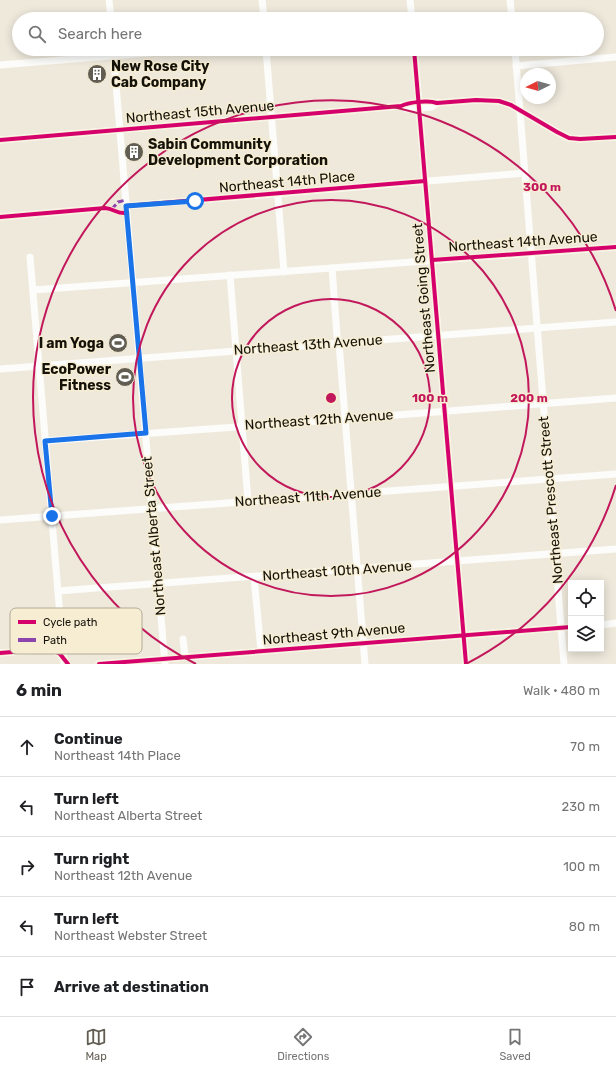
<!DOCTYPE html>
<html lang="en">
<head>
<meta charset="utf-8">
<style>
	:root { --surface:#fff; --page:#f2f2f2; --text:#202124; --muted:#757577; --line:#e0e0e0; --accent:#615d52 }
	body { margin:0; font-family:Rubik,sans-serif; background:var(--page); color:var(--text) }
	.controls { position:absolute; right:12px; bottom:12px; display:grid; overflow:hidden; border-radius:0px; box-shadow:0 2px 10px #0003 }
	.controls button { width:36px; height:36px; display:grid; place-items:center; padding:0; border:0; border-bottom:1px solid var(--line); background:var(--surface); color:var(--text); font:20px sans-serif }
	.compass { position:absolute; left:520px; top:68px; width:36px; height:36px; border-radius:50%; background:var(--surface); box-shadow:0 2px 10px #0003; rotate:265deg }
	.stop { position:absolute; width:12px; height:12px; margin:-9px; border:3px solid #1a73e8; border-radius:50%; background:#fff }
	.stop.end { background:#1a73e8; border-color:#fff; box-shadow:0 1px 4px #0008 }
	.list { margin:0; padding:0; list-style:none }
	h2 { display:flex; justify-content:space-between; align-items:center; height:52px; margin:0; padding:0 16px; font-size:17px }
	h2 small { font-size:13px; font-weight:400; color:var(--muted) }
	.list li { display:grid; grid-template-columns:26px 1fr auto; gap:12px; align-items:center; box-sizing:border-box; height:60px; padding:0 16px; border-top:1px solid var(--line) }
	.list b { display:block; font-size:15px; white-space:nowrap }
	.list p { margin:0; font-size:13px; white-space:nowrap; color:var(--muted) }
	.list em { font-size:13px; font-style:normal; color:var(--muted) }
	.icon { flex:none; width:22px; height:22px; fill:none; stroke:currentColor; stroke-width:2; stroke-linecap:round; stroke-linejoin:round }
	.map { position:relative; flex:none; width:616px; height:664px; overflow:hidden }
	.search { position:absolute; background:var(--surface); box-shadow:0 2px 10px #0003; left:12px; right:12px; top:12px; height:44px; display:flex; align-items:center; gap:10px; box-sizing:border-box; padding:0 14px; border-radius:22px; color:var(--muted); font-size:15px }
	.sheet { height:352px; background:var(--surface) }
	nav { display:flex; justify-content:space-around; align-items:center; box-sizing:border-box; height:56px; border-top:1px solid var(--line); background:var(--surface); font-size:11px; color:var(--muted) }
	nav a { display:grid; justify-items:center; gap:2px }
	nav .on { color:var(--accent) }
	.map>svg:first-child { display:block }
</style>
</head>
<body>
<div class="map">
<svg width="616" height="664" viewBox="0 0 616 664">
	<rect width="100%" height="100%" fill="#eee9db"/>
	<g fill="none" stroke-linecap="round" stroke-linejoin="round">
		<g stroke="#fcfcfa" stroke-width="7">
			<polyline points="109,0 111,19"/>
			<polyline points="262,0 264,19"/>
			<polyline points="410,0 412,19"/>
			<polyline points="510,0 512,19"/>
			<polyline points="113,49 165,664"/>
			<polyline points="266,49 284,272"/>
			<polyline points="414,49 419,103"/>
			<polyline points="515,49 564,664"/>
			<polyline points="0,65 196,49"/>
			<polyline points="516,66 616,57"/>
			<polyline points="401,106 407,109 411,109 432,107 437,103"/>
			<polyline points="419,108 466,664"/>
			<path d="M0 140 401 106C410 102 428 100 437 103L476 100 499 101 511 105 557 132 569 138 580 139 616 137"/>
			<polyline points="126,206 525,173"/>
			<polyline points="0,217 105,208"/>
			<polyline points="30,257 64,664"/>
			<polyline points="332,268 337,336 339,343 365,664"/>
			<polyline points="230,275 248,501"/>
			<polyline points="33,290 616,247"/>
			<polyline points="0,369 616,322"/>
			<polyline points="45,441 345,419 616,398"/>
			<polyline points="0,520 616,474"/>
			<polyline points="254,577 261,651"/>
			<polyline points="58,591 616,549"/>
			<polyline points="601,625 616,623"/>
			<polyline points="183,639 185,657"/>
			<polyline points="0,653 51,649 60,654 64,659"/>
			<polyline points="99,664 571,627"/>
		</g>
		<polyline stroke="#8e44ad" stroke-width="3" stroke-dasharray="6 3" stroke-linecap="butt" points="112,209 118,202 126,200"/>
		<g stroke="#f6edd3" stroke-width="6">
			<g id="cycleway">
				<polyline points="414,49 466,664"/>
				<path d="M0 140 401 106C410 102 428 100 437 103L476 100 499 101 511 105 557 132 569 138 580 139 616 137"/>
				<polyline points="126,206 425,181"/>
				<path d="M0 217 105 208C115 209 116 214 127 213"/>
				<polyline points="432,260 616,247"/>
				<polyline points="0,653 51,649 60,654 68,664"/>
				<polyline points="99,664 571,627"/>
			</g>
		</g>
		<use href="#cycleway" stroke="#d6006c" stroke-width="4"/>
	</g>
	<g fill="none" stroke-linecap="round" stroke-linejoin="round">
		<polyline stroke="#1a73e8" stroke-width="5" points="52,516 45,441 146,433 126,206 195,201"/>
	</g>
	<g fill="none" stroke="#c2185b" stroke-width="2">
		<circle cx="331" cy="398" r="99"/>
		<circle cx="331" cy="398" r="198"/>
		<path d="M616 485A298 298 0 0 1 466 664M196 664A298 298 0 1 1 616 311"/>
	</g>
	<defs>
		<g id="building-disc" transform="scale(1)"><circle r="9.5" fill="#615d52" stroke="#f6edd3"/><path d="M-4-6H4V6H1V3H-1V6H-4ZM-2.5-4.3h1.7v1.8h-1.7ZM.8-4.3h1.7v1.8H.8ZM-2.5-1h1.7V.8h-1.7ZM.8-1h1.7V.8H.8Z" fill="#fff"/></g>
		<g id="stadium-disc" transform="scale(1)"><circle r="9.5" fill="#615d52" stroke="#f6edd3"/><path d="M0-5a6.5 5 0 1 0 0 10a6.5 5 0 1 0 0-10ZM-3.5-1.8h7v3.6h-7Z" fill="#fff"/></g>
	</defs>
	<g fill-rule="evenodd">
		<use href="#building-disc" x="97" y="74"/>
		<use href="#building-disc" x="134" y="152"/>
		<use href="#stadium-disc" x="118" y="343"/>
		<use href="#stadium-disc" x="125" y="377"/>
	</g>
	<g text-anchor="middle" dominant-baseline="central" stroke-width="3" stroke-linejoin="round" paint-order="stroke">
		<g font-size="14" font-weight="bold" fill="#151209" stroke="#f6edd3" text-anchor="start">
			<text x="111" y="66">New Rose City<tspan x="111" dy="16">Cab Company</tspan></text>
			<text x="148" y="144">Sabin Community<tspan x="148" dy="16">Development Corporation</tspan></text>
			<text x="104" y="343" text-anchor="end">I am Yoga</text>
			<text x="111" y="369" text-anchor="end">EcoPower<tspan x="111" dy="16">Fitness</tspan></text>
		</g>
		<g font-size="14" fill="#151209" stroke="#f6edd3">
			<text transform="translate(200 112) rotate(-5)">Northeast 15th Avenue</text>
			<text transform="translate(287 182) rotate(-5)">Northeast 14th Place</text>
			<text transform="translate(523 242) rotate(-4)">Northeast 14th Avenue</text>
			<text transform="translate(424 298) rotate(-95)">Northeast Going Street</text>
			<text transform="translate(308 345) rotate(-4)">Northeast 13th Avenue</text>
			<text transform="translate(319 420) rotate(-4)">Northeast 12th Avenue</text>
			<text transform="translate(308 497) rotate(-4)">Northeast 11th Avenue</text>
			<text transform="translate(551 500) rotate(-95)">Northeast Prescott Street</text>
			<text transform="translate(154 536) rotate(-95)">Northeast Alberta Street</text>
			<text transform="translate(337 571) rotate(-4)">Northeast 10th Avenue</text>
			<text transform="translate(334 634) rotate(-5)">Northeast 9th Avenue</text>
		</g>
	</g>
	<rect x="10" y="608" width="132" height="46" rx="6" fill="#f6edd3" stroke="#b2ab96" stroke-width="1"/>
	<rect x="18" y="620" width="18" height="4" fill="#d6006c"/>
	<rect x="18" y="638" width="18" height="4" fill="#8e44ad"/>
	<g font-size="11" fill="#151209">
		<text x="43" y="626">Cycle path</text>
		<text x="43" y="644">Path</text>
	</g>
	<circle cx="331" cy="398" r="6" fill="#c2185b" stroke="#f6edd3" stroke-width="2"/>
	<g font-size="12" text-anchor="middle" font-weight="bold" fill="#c2185b" stroke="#f6edd3" stroke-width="3" stroke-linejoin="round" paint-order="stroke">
		<text x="542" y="191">300 m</text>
		<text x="430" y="402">100 m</text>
		<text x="529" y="402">200 m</text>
	</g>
</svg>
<div class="controls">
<button><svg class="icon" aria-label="locate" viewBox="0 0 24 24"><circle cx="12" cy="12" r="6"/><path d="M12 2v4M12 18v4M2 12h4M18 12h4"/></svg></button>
<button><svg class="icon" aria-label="layers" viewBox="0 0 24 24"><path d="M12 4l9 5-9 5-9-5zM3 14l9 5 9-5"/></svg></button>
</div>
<svg class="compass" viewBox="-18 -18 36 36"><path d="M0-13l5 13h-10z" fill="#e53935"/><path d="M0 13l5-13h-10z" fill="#757577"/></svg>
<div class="stop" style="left:195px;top:201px"></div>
<div class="stop end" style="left:52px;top:516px"></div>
<div class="search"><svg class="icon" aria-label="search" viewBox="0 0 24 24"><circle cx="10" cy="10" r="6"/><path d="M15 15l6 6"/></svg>Search here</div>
</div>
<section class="sheet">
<h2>6 min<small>Walk · 480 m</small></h2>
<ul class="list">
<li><svg class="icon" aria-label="ahead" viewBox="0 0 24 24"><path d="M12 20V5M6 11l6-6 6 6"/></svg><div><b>Continue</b><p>Northeast 14th Place</p></div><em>70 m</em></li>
<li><svg class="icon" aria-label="left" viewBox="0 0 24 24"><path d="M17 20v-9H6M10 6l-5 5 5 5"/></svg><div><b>Turn left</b><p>Northeast Alberta Street</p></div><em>230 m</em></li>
<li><svg class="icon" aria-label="right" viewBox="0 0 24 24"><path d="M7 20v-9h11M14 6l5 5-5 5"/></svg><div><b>Turn right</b><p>Northeast 12th Avenue</p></div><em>100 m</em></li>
<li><svg class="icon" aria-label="left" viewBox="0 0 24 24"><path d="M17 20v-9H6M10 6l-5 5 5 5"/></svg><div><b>Turn left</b><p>Northeast Webster Street</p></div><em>80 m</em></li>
<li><svg class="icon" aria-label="arrive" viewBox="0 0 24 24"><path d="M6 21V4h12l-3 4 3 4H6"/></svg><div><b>Arrive at destination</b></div></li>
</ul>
</section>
<nav>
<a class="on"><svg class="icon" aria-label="map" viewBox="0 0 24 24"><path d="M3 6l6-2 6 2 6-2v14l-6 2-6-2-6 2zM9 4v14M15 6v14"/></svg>Map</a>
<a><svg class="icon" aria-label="directions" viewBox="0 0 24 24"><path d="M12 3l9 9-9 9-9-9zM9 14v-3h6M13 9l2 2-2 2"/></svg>Directions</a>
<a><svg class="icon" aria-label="saved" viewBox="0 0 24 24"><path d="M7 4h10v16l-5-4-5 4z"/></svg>Saved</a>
</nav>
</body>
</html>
